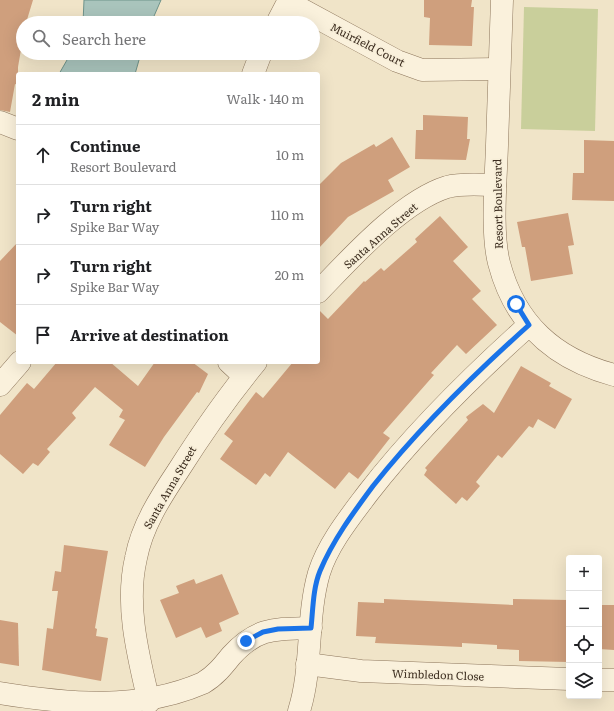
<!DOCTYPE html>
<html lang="en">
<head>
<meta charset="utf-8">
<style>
	:root { --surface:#fff; --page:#f2f2f2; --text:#202124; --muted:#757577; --line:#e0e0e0 }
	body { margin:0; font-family:Literata,serif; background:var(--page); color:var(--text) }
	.controls { position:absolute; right:12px; bottom:12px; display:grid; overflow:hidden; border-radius:4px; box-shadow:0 4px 16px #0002 }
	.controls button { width:36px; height:36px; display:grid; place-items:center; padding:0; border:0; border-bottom:1px solid var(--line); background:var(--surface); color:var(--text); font:20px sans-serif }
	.stop { position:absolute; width:12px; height:12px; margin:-9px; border:3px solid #1a73e8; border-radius:50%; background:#fff }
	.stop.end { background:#1a73e8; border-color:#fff; box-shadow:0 1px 4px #0008 }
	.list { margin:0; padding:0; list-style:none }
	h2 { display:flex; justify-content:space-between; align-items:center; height:52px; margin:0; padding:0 16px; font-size:17px }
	h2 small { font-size:13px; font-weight:400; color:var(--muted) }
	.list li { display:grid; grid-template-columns:26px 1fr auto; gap:12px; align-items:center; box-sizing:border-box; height:60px; padding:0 16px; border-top:1px solid var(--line) }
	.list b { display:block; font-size:15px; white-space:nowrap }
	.list p { margin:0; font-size:13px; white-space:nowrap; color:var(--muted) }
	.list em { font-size:13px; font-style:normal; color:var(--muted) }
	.icon { flex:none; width:22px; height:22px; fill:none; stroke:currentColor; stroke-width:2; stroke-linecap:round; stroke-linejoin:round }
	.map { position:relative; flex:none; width:614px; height:711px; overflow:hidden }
	.search { position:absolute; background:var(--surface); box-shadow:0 4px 16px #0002; left:16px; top:16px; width:304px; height:44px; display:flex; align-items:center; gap:10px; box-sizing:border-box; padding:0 14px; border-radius:22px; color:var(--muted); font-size:15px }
	.panel { position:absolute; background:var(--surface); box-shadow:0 4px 16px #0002; left:16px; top:72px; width:304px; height:292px; border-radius:4px }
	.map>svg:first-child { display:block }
</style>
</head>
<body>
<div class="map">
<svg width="614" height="711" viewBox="0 0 614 711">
	<rect width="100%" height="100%" fill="#f0e4c8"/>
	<polygon fill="#c9cf9b" points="524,7 598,9 595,131 521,129"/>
	<g fill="#a9c4bc" stroke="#6f938a">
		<polygon points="84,0 161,0 151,23 83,23"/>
		<polygon points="71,53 141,53 135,74 59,74"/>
	</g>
	<g fill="#cf9f7d">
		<polygon points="0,0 33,0 26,23 23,23 23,38 18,67 18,85 15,84 10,112 0,110"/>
		<polygon points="424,0 472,0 471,7 474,7 472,46 429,45 430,18 424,17"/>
		<polygon points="423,115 468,117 467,139 470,139 466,160 415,159 416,130 423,130"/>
		<polygon points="392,137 410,167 388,180 394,191 348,217 318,249 318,186 341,163 374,144 376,147"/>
		<polygon points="584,140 614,141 614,201 572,200 573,173 584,173"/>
		<polygon points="568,213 574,245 568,246 573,274 531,281 525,247 522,247 517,222"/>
		<polygon points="440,216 468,247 453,261 481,291 472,299 497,325 466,354 457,345 431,373 434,375 383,433 390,438 358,479 349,472 335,489 288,452 270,477 265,473 256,485 220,459 233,441 224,434 256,392 263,398 293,362 318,362 318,309 328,319 364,281 365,282 381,268 384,271 417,242 415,239"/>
		<polygon points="18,242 18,336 0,322 0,261"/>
		<polygon points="57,362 110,362 138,386 155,362 192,362 208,374 199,393 197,392 164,437 145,467 109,445 125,420 119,417 123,410 95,387 72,413 76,418 47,449 50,452 38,466 33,463 23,474 0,454 0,415 27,383 34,389"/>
		<polygon points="521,366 551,383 549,386 572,399 555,429 538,419 533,428 529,426 502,458 498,455 476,482 480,486 467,501 462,497 456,504 424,475 427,470 425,468 468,420 466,417 483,404 494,413"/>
		<polygon points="64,545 108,551 95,628 97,629 96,636 108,638 101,681 42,670 47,628 53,629 58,591 52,591 55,571 61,572"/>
		<polygon points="222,574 239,614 219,623 222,631 206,638 201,627 176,638 160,600 179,593 176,586 194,579 196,584"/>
		<polygon points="384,599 513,605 513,599 569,600 569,662 519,661 519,650 497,649 497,645 462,643 462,647 375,643 376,637 356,636 358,602 384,603"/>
		<polygon points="599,605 614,605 614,650 599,649"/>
		<polygon points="0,620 18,623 19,666 0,663"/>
	</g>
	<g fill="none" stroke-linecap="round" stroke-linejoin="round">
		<g stroke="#8d765c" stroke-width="23">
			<g id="street">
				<path d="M502 0C500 48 499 97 497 145 496 179 491 232 499 263 515 324 554 359 614 375"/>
				<polyline points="277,23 288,2 397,61 422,70 499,69"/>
				<polyline points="253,74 261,53"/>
				<polyline points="0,122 18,129"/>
				<path d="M318 292C351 258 402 201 447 187 462 183 480 185 495 185"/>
				<polyline points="229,362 244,376"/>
				<polyline points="0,385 20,362"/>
				<polyline points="307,664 361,671 569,679"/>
				<polyline points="599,680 614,680"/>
				<path d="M0 693C68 704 139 711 203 683 215 676 223 666 231 656 257 627 275 629 311 628"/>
				<path d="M149 702C138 655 125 605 136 558 142 526 160 498 178 471 202 433 227 397 256 362"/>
				<path d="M299 711C313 667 306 618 319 573 328 544 350 517 368 493 416 431 471 377 529 325"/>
			</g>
		</g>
		<use href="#street" stroke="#faf1dc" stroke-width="22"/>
	</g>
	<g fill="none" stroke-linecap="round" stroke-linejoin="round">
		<path stroke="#1a73e8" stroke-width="5" d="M246 641 263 632 278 629 311 628C313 609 313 588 320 571 333 540 353 513 373 486 420 427 473 375 529 325L516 304"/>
	</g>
	<g text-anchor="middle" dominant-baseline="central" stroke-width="3" stroke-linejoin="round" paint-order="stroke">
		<g font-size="11" fill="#3d2e20" stroke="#f7eed8">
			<text transform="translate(368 44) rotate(27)">Muirfield Court</text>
			<text transform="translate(497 204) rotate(-91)">Resort Boulevard</text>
			<text transform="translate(380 235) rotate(-41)">Santa Anna Street</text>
			<text transform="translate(169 487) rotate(-60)">Santa Anna Street</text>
			<text transform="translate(438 674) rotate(2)">Wimbledon Close</text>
		</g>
	</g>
</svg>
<div class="controls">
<button>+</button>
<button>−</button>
<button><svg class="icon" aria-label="locate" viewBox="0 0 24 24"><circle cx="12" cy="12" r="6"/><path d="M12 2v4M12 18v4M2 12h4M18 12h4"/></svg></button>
<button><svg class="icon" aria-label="layers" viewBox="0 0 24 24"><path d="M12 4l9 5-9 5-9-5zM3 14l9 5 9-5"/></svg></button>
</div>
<div class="stop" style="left:516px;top:304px"></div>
<div class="stop end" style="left:246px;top:641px"></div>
<div class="search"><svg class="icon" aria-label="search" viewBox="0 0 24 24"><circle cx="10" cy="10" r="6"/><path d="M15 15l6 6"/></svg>Search here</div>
<section class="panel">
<h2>2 min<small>Walk · 140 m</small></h2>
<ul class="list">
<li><svg class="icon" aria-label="ahead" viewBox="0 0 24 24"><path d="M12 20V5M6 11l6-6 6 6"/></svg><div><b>Continue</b><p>Resort Boulevard</p></div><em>10 m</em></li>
<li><svg class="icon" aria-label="right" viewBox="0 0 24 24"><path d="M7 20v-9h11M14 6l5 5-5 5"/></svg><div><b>Turn right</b><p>Spike Bar Way</p></div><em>110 m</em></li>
<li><svg class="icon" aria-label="right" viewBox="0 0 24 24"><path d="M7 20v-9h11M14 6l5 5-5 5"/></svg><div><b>Turn right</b><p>Spike Bar Way</p></div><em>20 m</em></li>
<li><svg class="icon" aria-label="arrive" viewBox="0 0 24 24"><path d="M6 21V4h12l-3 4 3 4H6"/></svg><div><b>Arrive at destination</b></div></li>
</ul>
</section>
</div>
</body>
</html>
